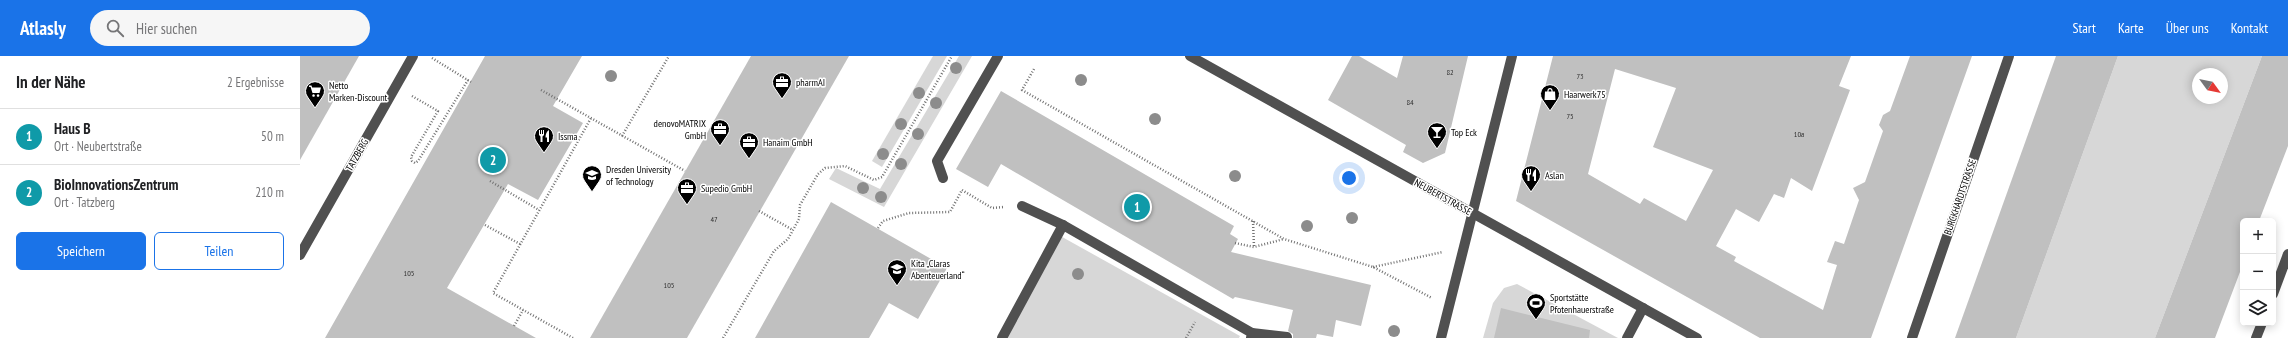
<!DOCTYPE html>
<html lang="de">
<head>
<meta charset="utf-8">
<style>
	:root { --surface:#fff; --page:#f6f6f6; --text:#202124; --muted:#757577; --line:#e0e0e0; --accent:#1a73e8 }
	body { margin:0; font-family:"PT Sans Narrow",sans-serif; background:var(--page); color:var(--text) }
	.controls { position:absolute; right:12px; bottom:12px; display:grid; overflow:hidden; border-radius:6px; box-shadow:0 2px 10px #0003 }
	.controls button { width:36px; height:36px; display:grid; place-items:center; padding:0; border:0; border-bottom:1px solid var(--line); background:var(--surface); color:var(--text); font:20px sans-serif }
	.compass { position:absolute; left:1892px; top:12px; width:36px; height:36px; border-radius:50%; background:var(--surface); box-shadow:0 2px 10px #0003; rotate:123deg }
	.you { position:absolute; left:1049px; top:122px; width:14px; height:14px; margin:-10px; border:3px solid #fff; border-radius:50%; background:#1a73e8; box-shadow:0 0 0 6px #1a73e833 }
	.badge { display:grid; place-items:center; width:26px; height:26px; border-radius:50%; background:var(--accent); color:#fff; font-size:13px; font-weight:700 }
	.pin { position:absolute; translate:-50% -50%; border:2px solid #fff; box-shadow:0 1px 4px #0006 }
	.list { margin:0; padding:0; list-style:none }
	h2 { display:flex; justify-content:space-between; align-items:center; height:52px; margin:0; padding:0 16px; font-size:17px }
	h2 small { font-size:13px; font-weight:400; color:var(--muted) }
	.list li { display:grid; grid-template-columns:26px 1fr auto; gap:12px; align-items:center; box-sizing:border-box; height:56px; padding:0 16px; border-top:1px solid var(--line) }
	.list b { display:block; font-size:15px; white-space:nowrap }
	.list p { margin:0; font-size:13px; white-space:nowrap; color:var(--muted) }
	.list em { font-size:13px; font-style:normal; color:var(--muted) }
	.actions { display:flex; gap:8px; padding:12px 16px }
	.actions a { flex:1; padding:9px 0; border:1px solid var(--accent); border-radius:6px; text-align:center; font-size:14px; color:var(--accent) }
	.actions .main { background:var(--accent); color:#fff }
	.icon { flex:none; width:22px; height:22px; fill:none; stroke:currentColor; stroke-width:2; stroke-linecap:round; stroke-linejoin:round }
	.map { position:relative; flex:none; width:1988px; height:282px; overflow:hidden }
	header { display:flex; align-items:center; gap:24px; box-sizing:border-box; height:56px; padding:0 20px; background:var(--accent); color:#fff }
	header strong { font-size:19px }
	nav { display:flex; gap:22px; margin-inline-start:auto; font-size:14px }
	.search { width:280px; height:36px; background:var(--page); display:flex; align-items:center; gap:10px; box-sizing:border-box; padding:0 14px; border-radius:22px; color:var(--muted); font-size:15px }
	main { display:flex }
	aside { flex:1; background:var(--surface) }
	.map>svg:first-child { display:block }
</style>
</head>
<body>
<header>
<strong>Atlasly</strong>
<div class="search"><svg class="icon" aria-label="search" viewBox="0 0 24 24"><circle cx="10" cy="10" r="6"/><path d="M15 15l6 6"/></svg>Hier suchen</div>
<nav><a>Start</a><a>Karte</a><a>Über uns</a><a>Kontakt</a></nav>
</header>
<main>
<aside>
<h2>In der Nähe<small>2 Ergebnisse</small></h2>
<ul class="list">
<li><span class="badge" style="background:#0f9aa8">1</span><div><b>Haus B</b><p>Ort · Neubertstraße</p></div><em>50 m</em></li>
<li><span class="badge" style="background:#0f9aa8">2</span><div><b>BioInnovationsZentrum</b><p>Ort · Tatzberg</p></div><em>210 m</em></li>
</ul>
<div class="actions"><a class="main">Speichern</a><a>Teilen</a></div>
</aside>
<div class="map">
<svg width="1988" height="282" viewBox="0 0 1988 282">
	<rect width="100%" height="100%" fill="#fff"/>
	<g fill="#d7d7d7" fill-rule="evenodd">
		<polygon points="633,0 647,0 582,111 572,105"/>
		<polygon points="659,0 672,0 584,151 529,123 536,112 580,133"/>
		<path d="M1818 0H1962L1855 282H1716ZM1898 18H1922V42H1898Z"/>
		<polygon points="755,177 940,280 939,282 697,282"/>
		<polygon points="1217,228 1318,282 1183,282 1193,247 1204,232"/>
	</g>
	<g fill="#c0c0c0" fill-rule="evenodd">
		<polygon points="0,0 59,0 0,104"/>
		<polygon points="185,0 282,0 253,50 283,67 238,144 208,128 147,232 236,282 25,282"/>
		<polygon points="451,0 549,0 387,282 290,282"/>
		<polygon points="1052,0 1059,0 1097,22 1103,0 1168,0 1145,97 1123,107 1103,96 1106,89 1028,44"/>
		<path d="M1253 0H1551L1539 30 1550 34 1512 135 1491 122 1484 142 1474 138 1459 166 1436 153 1416 190 1436 201 1434 205 1523 254 1537 209 1527 206 1535 185 1544 188 1559 144 1553 132 1565 126 1583 75 1579 69 1583 59 1590 55 1610 0H1672L1571 282H1460L1216 145ZM1315 13 1376 32 1353 91 1413 114 1386 165 1344 142 1340 148 1288 118Z"/>
		<polygon points="1756,0 1818,0 1716,282 1655,282"/>
		<polygon points="1962,0 1988,0 1988,90 1959,165 1943,165 1943,208 1915,282 1855,282"/>
		<polygon points="701,35 934,170 930,178 938,183 931,196 1071,229 1061,270 1036,264 1033,281 1017,278 1016,282 993,282 993,278 988,275 993,254 935,241 933,243 701,108 688,131 656,113"/>
		<polygon points="531,146 647,212 618,263 589,247 569,282 455,282"/>
		<polygon points="1201,252 1290,274 1289,282 1194,282"/>
	</g>
	<g fill="none" stroke-linecap="round" stroke-linejoin="round">
		<g stroke="#727272" stroke-width="2.5" stroke-dasharray="1 2" stroke-linecap="butt">
			<polyline points="132,2 171,26"/>
			<polyline points="734,13 722,34 984,183 1073,211 1132,242"/>
			<polyline points="241,34 385,115"/>
			<polyline points="112,40 138,55 111,101 112,105 115,107 118,105 168,24"/>
			<polyline points="322,80 369,0"/>
			<polyline points="190,125 239,154"/>
			<polyline points="662,134 692,152 704,151"/>
			<polyline points="459,155 493,174"/>
			<polyline points="953,165 954,191"/>
			<polyline points="185,169 220,188"/>
			<polyline points="578,172 583,165 609,157 650,156 662,134"/>
			<polyline points="935,187 954,191 984,183"/>
			<polyline points="1073,211 1143,196"/>
			<polyline points="214,270 223,254"/>
			<polyline points="273,282 193,237 291,62"/>
			<polyline points="423,282 474,195 488,183 493,174 499,163 500,149 518,118 525,112 545,110 574,124 582,121 652,0"/>
			<polyline points="886,282 895,266"/>
		</g>
		<g stroke="#505050" stroke-width="10">
			<polyline points="890,0 1397,282"/>
			<polyline points="643,122 637,105 698,0"/>
			<polyline points="722,150 763,169 952,277 951,282"/>
			<polyline points="0,199 113,0"/>
			<polyline points="1973,238 1988,198"/>
			<polyline points="952,277 987,281"/>
			<polyline points="702,282 763,169"/>
			<polyline points="1141,282 1212,0"/>
			<polyline points="1327,282 1343,252"/>
			<polyline points="1612,282 1709,0"/>
			<polyline points="1956,282 1962,267"/>
		</g>
	</g>
	<g fill="#8c8c8c">
		<circle cx="656" cy="12" r="6"/>
		<circle cx="311" cy="20" r="6"/>
		<circle cx="781" cy="24" r="6"/>
		<circle cx="619" cy="37" r="6"/>
		<circle cx="636" cy="47" r="6"/>
		<circle cx="855" cy="63" r="6"/>
		<circle cx="601" cy="68" r="6"/>
		<circle cx="618" cy="78" r="6"/>
		<circle cx="583" cy="98" r="6"/>
		<circle cx="601" cy="108" r="6"/>
		<circle cx="935" cy="120" r="6"/>
		<circle cx="563" cy="132" r="6"/>
		<circle cx="581" cy="141" r="6"/>
		<circle cx="1052" cy="162" r="6"/>
		<circle cx="1007" cy="170" r="6"/>
		<circle cx="778" cy="218" r="6"/>
		<circle cx="1094" cy="275" r="6"/>
	</g>
	<defs>
		<g id="office-pin" transform="scale(1)"><path d="M0 17L-7.5 6A9.5 9.5 0 1 1 7.5 6Z" fill="#000" stroke="#fff"/><path d="M-6-3h4V-5.5h4V-3h4V5H-6ZM-1-4.5V-3h2v-1.5ZM-6 0V1H6V0Z" fill="#fff"/></g>
		<g id="supermarket-pin" transform="scale(1)"><path d="M0 17L-7.5 6A9.5 9.5 0 1 1 7.5 6Z" fill="#000" stroke="#fff"/><path d="M-6-5.5h2.5l.6 2H6L4.5 2H-2.5L-4.4-4H-6ZM-1.5 3.2a1.3 1.3 0 1 0 .1 0ZM3 3.2a1.3 1.3 0 1 0 .1 0Z" fill="#fff"/></g>
		<g id="shop-pin" transform="scale(1)"><path d="M0 17L-7.5 6A9.5 9.5 0 1 1 7.5 6Z" fill="#000" stroke="#fff"/><path d="M-5-2.5h2.3a2.7 3.5 0 0 1 5.4 0H5L5.5 6h-11ZM-1.5-2.5h3a1.5 2.3 0 0 0-3 0Z" fill="#fff"/></g>
		<g id="bar-pin" transform="scale(1)"><path d="M0 17L-7.5 6A9.5 9.5 0 1 1 7.5 6Z" fill="#000" stroke="#fff"/><path d="M-6-5H6L.8 .8V4.5H3.5V6h-7V4.5H-.8V.8Z" fill="#fff"/></g>
		<g id="restaurant-pin" transform="scale(1)"><path d="M0 17L-7.5 6A9.5 9.5 0 1 1 7.5 6Z" fill="#000" stroke="#fff"/><path d="M-5-6h1v4h1v-4h1v4h1v-4h1v5L-1.5 .5V6h-2V.5L-5-1ZM5-6V6H3V1.5H1.5Q1.5-4 5-6Z" fill="#fff"/></g>
		<g id="university-pin" transform="scale(1)"><path d="M0 17L-7.5 6A9.5 9.5 0 1 1 7.5 6Z" fill="#000" stroke="#fff"/><path d="M0-5L7-2L0 1L-7-2ZM-4 1L0 2.5L4 1V4Q0 6-4 4Z" fill="#fff"/></g>
		<g id="school-pin" transform="scale(1)"><path d="M0 17L-7.5 6A9.5 9.5 0 1 1 7.5 6Z" fill="#000" stroke="#fff"/><path d="M0-5L7-2L0 1L-7-2ZM-4 1L0 2.5L4 1V4Q0 6-4 4Z" fill="#fff"/></g>
		<g id="stadium-pin" transform="scale(1)"><path d="M0 17L-7.5 6A9.5 9.5 0 1 1 7.5 6Z" fill="#000" stroke="#fff"/><path d="M0-5a6.5 5 0 1 0 0 10a6.5 5 0 1 0 0-10ZM-3.5-1.8h7v3.6h-7Z" fill="#fff"/></g>
	</defs>
	<g fill-rule="evenodd">
		<use href="#office-pin" x="482" y="26"/>
		<use href="#supermarket-pin" x="15" y="35"/>
		<use href="#shop-pin" x="1250" y="38"/>
		<use href="#office-pin" x="420" y="73"/>
		<use href="#bar-pin" x="1137" y="76"/>
		<use href="#restaurant-pin" x="244" y="80"/>
		<use href="#office-pin" x="449" y="86"/>
		<use href="#university-pin" x="292" y="119"/>
		<use href="#restaurant-pin" x="1231" y="119"/>
		<use href="#office-pin" x="387" y="132"/>
		<use href="#school-pin" x="597" y="213"/>
		<use href="#stadium-pin" x="1236" y="247"/>
	</g>
	<g text-anchor="middle" dominant-baseline="central" stroke-width="3" stroke-linejoin="round" paint-order="stroke">
		<g font-size="8" fill="#303030">
			<text x="1150" y="16">82</text>
			<text x="1280" y="20">73</text>
			<text x="1110" y="46">84</text>
			<text x="1270" y="60">75</text>
			<text x="1499" y="78">10a</text>
			<text x="414" y="163">47</text>
			<text x="109" y="217">105</text>
			<text x="369" y="229">105</text>
		</g>
		<g font-size="10" fill="#000" stroke="#fff" text-anchor="start">
			<text x="496" y="26">pharmAI</text>
			<text x="29" y="29">Netto<tspan x="29" dy="12">Marken-Discount</tspan></text>
			<text x="1264" y="38">Haarwerk75</text>
			<text x="406" y="67" text-anchor="end">denovoMATRIX<tspan x="406" dy="12">GmbH</tspan></text>
			<text x="1151" y="76">Top Eck</text>
			<text x="258" y="80">Issma</text>
			<text x="463" y="86">Hanaim GmbH</text>
			<text x="306" y="113">Dresden University<tspan x="306" dy="12">of Technology</tspan></text>
			<text x="1245" y="119">Aslan</text>
			<text x="401" y="132">Supedio GmbH</text>
			<text x="611" y="207">Kita „Claras<tspan x="611" dy="12">Abenteuerland“</tspan></text>
			<text x="1250" y="241">Sportstätte<tspan x="1250" dy="12">Pfotenhauerstraße</tspan></text>
		</g>
		<g font-size="10" fill="#000" stroke="#fff">
			<text transform="translate(57 99) rotate(-60)">TATZBERG</text>
			<text transform="translate(1143 141) rotate(29)">NEUBERTSTRASSE</text>
			<text transform="translate(1660 141) rotate(-71)">BURCKHARDTSTRASSE</text>
		</g>
	</g>
</svg>
<div class="controls">
<button>+</button>
<button>−</button>
<button><svg class="icon" aria-label="layers" viewBox="0 0 24 24"><path d="M12 4l9 5-9 5-9-5zM3 14l9 5 9-5"/></svg></button>
</div>
<svg class="compass" viewBox="-18 -18 36 36"><path d="M0-13l5 13h-10z" fill="#e53935"/><path d="M0 13l5-13h-10z" fill="#757577"/></svg>
<div class="you"></div>
<div class="pin badge" style="left:837px;top:151px;background:#0f9aa8">1</div>
<div class="pin badge" style="left:193px;top:104px;background:#0f9aa8">2</div>
</div>
</main>
</body>
</html>
